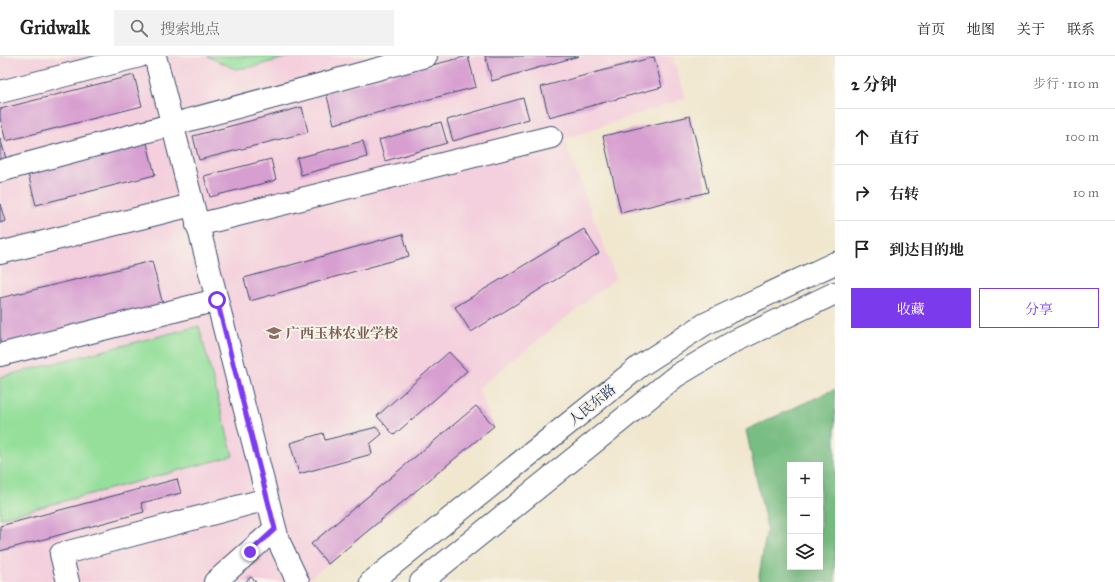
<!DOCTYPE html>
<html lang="zh">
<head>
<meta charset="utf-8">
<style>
	:root { --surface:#fff; --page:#f2f2f2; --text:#222; --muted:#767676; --line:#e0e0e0; --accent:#7c3aed }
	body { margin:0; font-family:"IM FELL Great Primer","Noto Serif SC",serif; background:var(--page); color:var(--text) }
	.controls { position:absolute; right:12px; bottom:12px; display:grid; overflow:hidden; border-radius:0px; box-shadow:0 4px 16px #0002 }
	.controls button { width:36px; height:36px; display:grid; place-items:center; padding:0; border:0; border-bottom:1px solid var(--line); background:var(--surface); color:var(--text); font:20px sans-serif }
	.stop { position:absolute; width:12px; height:12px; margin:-9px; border:3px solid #7c3aed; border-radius:50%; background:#fff }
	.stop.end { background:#7c3aed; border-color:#fff; box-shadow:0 1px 4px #0008 }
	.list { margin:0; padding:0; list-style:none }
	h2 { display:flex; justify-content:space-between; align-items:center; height:52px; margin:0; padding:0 16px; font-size:17px }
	h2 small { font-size:13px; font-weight:400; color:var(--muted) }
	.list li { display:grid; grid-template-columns:26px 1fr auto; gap:12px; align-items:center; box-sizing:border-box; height:56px; padding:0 16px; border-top:1px solid var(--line) }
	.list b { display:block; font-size:15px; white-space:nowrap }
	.list em { font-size:13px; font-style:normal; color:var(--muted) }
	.actions { display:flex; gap:8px; padding:12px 16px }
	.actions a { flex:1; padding:9px 0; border:1px solid var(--accent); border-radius:0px; text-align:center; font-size:14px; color:var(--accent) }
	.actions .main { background:var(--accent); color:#fff }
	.icon { flex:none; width:22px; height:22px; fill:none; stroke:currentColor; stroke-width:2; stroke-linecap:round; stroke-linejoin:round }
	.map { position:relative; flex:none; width:835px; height:526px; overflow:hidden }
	header { display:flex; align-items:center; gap:24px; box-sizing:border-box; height:56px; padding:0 20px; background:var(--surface); border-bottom:1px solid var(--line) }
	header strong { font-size:19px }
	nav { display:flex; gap:22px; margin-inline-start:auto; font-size:14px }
	.search { width:280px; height:36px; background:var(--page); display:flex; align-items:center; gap:10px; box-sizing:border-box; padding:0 14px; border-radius:0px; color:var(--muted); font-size:15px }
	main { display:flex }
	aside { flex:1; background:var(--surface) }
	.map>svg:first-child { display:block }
</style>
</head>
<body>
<header>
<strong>Gridwalk</strong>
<div class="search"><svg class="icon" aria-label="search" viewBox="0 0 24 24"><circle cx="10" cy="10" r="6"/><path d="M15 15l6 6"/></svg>搜索地点</div>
<nav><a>首页</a><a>地图</a><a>关于</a><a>联系</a></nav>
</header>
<main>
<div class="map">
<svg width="835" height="526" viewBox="0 0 835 526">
	<rect width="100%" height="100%" fill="#f7f3e8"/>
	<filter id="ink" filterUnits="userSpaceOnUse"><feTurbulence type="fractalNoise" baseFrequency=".025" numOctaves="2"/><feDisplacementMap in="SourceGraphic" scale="8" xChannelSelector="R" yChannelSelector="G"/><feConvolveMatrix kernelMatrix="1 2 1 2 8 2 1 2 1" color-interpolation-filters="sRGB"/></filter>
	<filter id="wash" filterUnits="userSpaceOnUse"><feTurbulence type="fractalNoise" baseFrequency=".012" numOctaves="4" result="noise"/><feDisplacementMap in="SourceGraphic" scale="16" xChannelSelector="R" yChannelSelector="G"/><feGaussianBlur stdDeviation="0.9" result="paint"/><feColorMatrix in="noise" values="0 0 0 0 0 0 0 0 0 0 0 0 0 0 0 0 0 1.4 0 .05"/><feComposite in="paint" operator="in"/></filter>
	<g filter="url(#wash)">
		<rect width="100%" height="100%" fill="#f1e7cf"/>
		<polygon fill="#f4cfdd" points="0,0 672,0 686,42 564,83 616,222 478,332 494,370 328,508 303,526 0,526"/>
		<g fill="#95df9b" stroke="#58877c">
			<polygon points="207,0 292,0 252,11 235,13"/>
			<polygon points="199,270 233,400 0,462 0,321"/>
		</g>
		<path fill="#78be83" stroke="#4a7670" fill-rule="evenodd" d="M835 333V526H758L767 472 746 374ZM790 409H820V511H790Z"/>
		<g id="blocks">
			<g fill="#d79ed0">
				<polygon points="468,0 476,31 334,68 326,36"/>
				<polygon points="485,0 579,0 492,25"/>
				<polygon points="654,1 662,31 549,61 541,31"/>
				<polygon points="134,19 142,50 6,85 0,62 0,53"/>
				<polygon points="523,42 529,63 453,85 447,64"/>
				<polygon points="302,51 308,76 199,104 193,80"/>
				<polygon points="690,60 708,136 621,157 603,80"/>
				<polygon points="441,66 447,87 385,105 379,84"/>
				<polygon points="0,82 7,106 0,108"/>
				<polygon points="363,85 367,101 301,119 297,102"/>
				<polygon points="147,87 155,119 36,149 28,118"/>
				<polygon points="271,103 276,124 210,141 204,120"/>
				<polygon points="0,148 5,165 0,167"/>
				<polygon points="584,173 599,197 471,276 455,251"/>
				<polygon points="403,178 409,200 250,245 244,222"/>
				<polygon points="152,205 163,249 0,289 0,242"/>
				<polygon points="449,296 467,315 394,379 377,360"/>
				<polygon points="476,350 494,370 328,508 311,488"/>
				<polygon points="377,371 382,378 370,388 372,398 299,418 290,387 323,377 325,384"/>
				<polygon points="177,423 181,437 141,447 144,456 0,495 0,470"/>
				<polygon points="251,521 256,526 245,526"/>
			</g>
		</g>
	</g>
	<g filter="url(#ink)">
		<use href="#blocks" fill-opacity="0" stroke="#3b4b6f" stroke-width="1"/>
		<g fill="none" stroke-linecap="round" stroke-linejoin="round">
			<g stroke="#3b4b6f" stroke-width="24">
				<g id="minor">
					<polyline points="155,0 278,484 298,526"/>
					<polyline points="0,36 140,0"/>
					<polyline points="0,115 426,0"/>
					<polyline points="197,169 551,81"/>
					<polyline points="0,197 192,149"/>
					<polyline points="0,299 217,244"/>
					<polyline points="68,526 61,498 267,443"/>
					<polyline points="215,526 275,473"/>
				</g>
			</g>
			<g stroke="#3b4b6f" stroke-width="24">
				<g id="major">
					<polyline points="371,526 640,310 705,268 835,207"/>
					<polyline points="421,526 676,320 735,285 835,237"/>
				</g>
			</g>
			<use href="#minor" stroke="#fff" stroke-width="22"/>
			<use href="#major" stroke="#fff" stroke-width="22"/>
		</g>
	</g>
	<g fill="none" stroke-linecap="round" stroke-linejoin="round" filter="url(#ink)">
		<polyline stroke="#7c3aed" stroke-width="5" points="217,244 275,473 250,496"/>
	</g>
	<defs>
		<g id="school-bare" transform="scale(1.2)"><path d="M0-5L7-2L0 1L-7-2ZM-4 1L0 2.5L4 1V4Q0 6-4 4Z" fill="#8d6e63" stroke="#f7f3e8" stroke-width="2.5" paint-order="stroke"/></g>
	</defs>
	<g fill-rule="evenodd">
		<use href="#school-bare" x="274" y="277"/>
	</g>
	<g text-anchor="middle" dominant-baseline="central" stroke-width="4" stroke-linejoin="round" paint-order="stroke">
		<g font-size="14" font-weight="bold" fill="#785e54" stroke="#f7f3e8" text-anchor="start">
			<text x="286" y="277">广西玉林农业学校</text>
		</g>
		<g font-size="14" fill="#1b2f5e" stroke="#f7f3e8">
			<text transform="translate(592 349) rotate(-39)">人民东路</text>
		</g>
	</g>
</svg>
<div class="controls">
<button>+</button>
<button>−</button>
<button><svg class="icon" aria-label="layers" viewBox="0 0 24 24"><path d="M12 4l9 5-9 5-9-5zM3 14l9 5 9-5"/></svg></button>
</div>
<div class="stop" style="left:217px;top:244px"></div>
<div class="stop end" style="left:250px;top:496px"></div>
</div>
<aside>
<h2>2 分钟<small>步行 · 110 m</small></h2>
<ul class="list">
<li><svg class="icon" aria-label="ahead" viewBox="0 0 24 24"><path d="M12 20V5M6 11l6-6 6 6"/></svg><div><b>直行</b></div><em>100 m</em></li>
<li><svg class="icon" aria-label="right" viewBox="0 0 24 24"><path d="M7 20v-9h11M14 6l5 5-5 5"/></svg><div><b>右转</b></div><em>10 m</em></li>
<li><svg class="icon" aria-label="arrive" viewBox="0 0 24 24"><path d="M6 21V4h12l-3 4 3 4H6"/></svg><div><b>到达目的地</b></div></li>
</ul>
<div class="actions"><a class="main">收藏</a><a>分享</a></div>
</aside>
</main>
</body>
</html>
